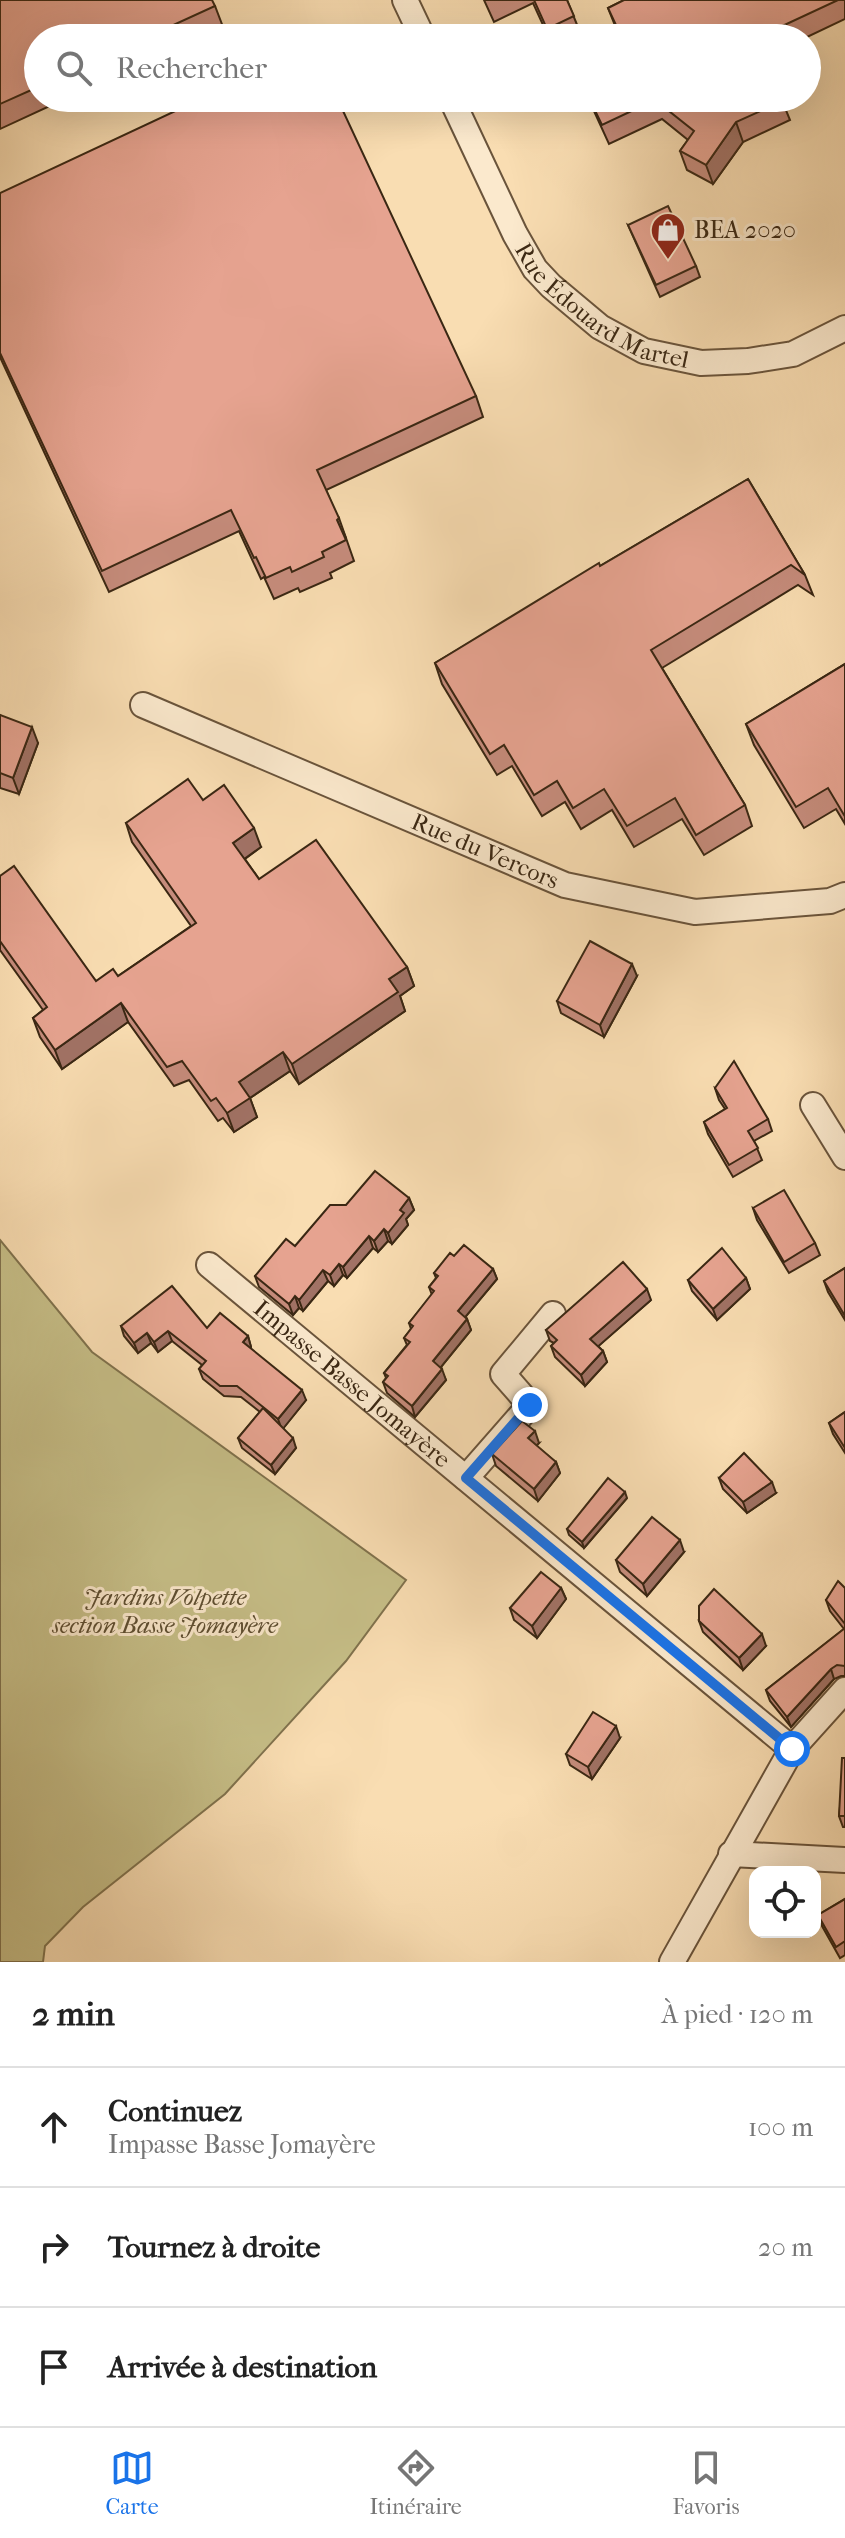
<!DOCTYPE html>
<html lang="fr">
<head>
<meta charset="utf-8">
<style>
	:root { --surface:#fff; --page:#f6f6f6; --text:#222; --muted:#767676; --line:#e0e0e0; --accent:#1a73e8 }
	body { margin:0; font-family:"IM FELL French Canon",serif; background:var(--page); color:var(--text) }
	.controls { position:absolute; right:24px; bottom:24px; display:grid; overflow:hidden; border-radius:16px; box-shadow:0 8px 32px #0002 }
	.controls button { width:72px; height:72px; display:grid; place-items:center; padding:0; border:0; border-bottom:2px solid var(--line); background:var(--surface); color:var(--text); font:40px sans-serif }
	.stop { position:absolute; width:24px; height:24px; margin:-18px; border:6px solid #1a73e8; border-radius:50%; background:#fff }
	.stop.end { background:#1a73e8; border-color:#fff; box-shadow:0 2px 8px #0008 }
	.list { margin:0; padding:0; list-style:none }
	h2 { display:flex; justify-content:space-between; align-items:center; height:104px; margin:0; padding:0 32px; font-size:34px }
	h2 small { font-size:26px; font-weight:400; color:var(--muted) }
	.list li { display:grid; grid-template-columns:52px 1fr auto; gap:24px; align-items:center; box-sizing:border-box; height:120px; padding:0 32px; border-top:2px solid var(--line) }
	.list b { display:block; font-size:30px; white-space:nowrap }
	.list p { margin:0; font-size:26px; white-space:nowrap; color:var(--muted) }
	.list em { font-size:26px; font-style:normal; color:var(--muted) }
	.icon { flex:none; width:44px; height:44px; fill:none; stroke:currentColor; stroke-width:2; stroke-linecap:round; stroke-linejoin:round }
	.map { position:relative; flex:none; width:845px; height:1962px; overflow:hidden }
	.search { position:absolute; background:var(--surface); box-shadow:0 8px 32px #0002; left:24px; right:24px; top:24px; height:88px; display:flex; align-items:center; gap:20px; box-sizing:border-box; padding:0 28px; border-radius:44px; color:var(--muted); font-size:30px }
	.sheet { height:464px; background:var(--surface) }
	nav { display:flex; justify-content:space-around; align-items:center; box-sizing:border-box; height:112px; border-top:2px solid var(--line); background:var(--surface); font-size:22px; color:var(--muted) }
	nav a { display:grid; justify-items:center; gap:4px }
	nav .on { color:var(--accent) }
	.map>svg:first-child { display:block }
</style>
</head>
<body>
<div class="map">
<svg width="845" height="1962" viewBox="0 0 845 1962">
	<rect width="100%" height="100%" fill="#f9ddb2"/>
	<filter id="stains"><feTurbulence type="fractalNoise" baseFrequency=".0025" numOctaves="4"/><feColorMatrix values="0 0 0 0 .2 0 0 0 0 .09 0 0 0 0 .02 0 0 0 .5 -.17"/></filter>
	<radialGradient id="worn" r=".72"><stop offset=".6" stop-color="#630" stop-opacity="0"/><stop offset="1" stop-color="#630" stop-opacity=".3"/></radialGradient>
	<polygon fill="#c6be87" stroke="#80724d" stroke-width="2" points="0,1240 92,1352 406,1580 346,1661 225,1794 83,1907 45,1946 43,1962 0,1962"/>
	<g fill="none" stroke-linecap="round" stroke-linejoin="round">
		<g stroke="#6a543b" stroke-width="28">
			<g id="street">
				<polyline points="405,0 423,38"/>
				<path id="s1" d="M451 98 515 234 535 269 551 286 600 327 644 351 701 363 748 361 793 354 845 328"/>
				<path id="s2" d="M143 705 565 885 695 912 830 901 845 895"/>
				<polyline points="813,1105 845,1157"/>
				<path id="s3" d="M209 1265 792 1749"/>
				<polyline points="466,1478 530,1405 503,1374 553,1314"/>
				<polyline points="731,1854 845,1860"/>
				<polyline points="672,1962 792,1749 845,1690"/>
			</g>
		</g>
		<use href="#street" stroke="#fbe9cd" stroke-width="24"/>
	</g>
	<g fill="#c68c7c" stroke="#3a2713" stroke-width="2">
		<polygon points="0,0 215,6 223,27 198,38 38,38 38,98 67,98 0,129"/>
		<polygon points="484,0 567,0 582,37 579,38 549,38 533,3 494,22"/>
		<polygon points="624,0 845,0 845,19 805,38 620,38 608,8"/>
		<polygon points="588,98 781,98 790,120 743,142 713,184 687,170 680,151 688,140 662,119 609,144"/>
		<polygon points="0,193 476,396 483,417 326,490 346,538 354,561 330,573 332,578 300,592 298,588 274,599 264,577 261,579 239,531 109,592 0,357"/>
		<polygon points="628,225 696,266 700,277 660,297"/>
		<polygon points="748,479 805,575 813,595 798,585 662,668 745,805 752,826 704,855 682,819 634,847 612,810 581,829 565,802 542,816 512,766 497,775 442,684 435,663"/>
		<polygon points="845,664 845,824 836,809 804,828 754,745 746,724"/>
		<polygon points="0,715 38,743 19,794 0,788"/>
		<polygon points="203,800 261,847 245,859 259,879 407,967 414,986 400,996 405,1011 299,1084 290,1071 250,1098 257,1117 234,1132 223,1118 218,1121 189,1080 174,1086 128,1022 62,1069 40,1037 33,1018 43,1010 0,950 0,876 96,981 118,976 191,926 132,842 126,823"/>
		<polygon points="637,976 604,1037 561,1013 557,1001"/>
		<polygon points="715,1088 768,1119 772,1131 754,1141 762,1160 733,1177 708,1134 704,1122 725,1109 719,1100"/>
		<polygon points="409,1198 414,1210 406,1219 408,1225 392,1244 388,1241 378,1252 373,1248 347,1278 343,1275 334,1286 328,1281 303,1311 299,1308 293,1315 259,1287 255,1276 295,1246 346,1205"/>
		<polygon points="753,1208 815,1243 820,1255 789,1273 757,1220"/>
		<polygon points="454,1256 493,1269 497,1279 465,1317 467,1319 471,1330 440,1368 446,1380 415,1417 387,1393 383,1382 386,1378 384,1373 407,1345 404,1338 411,1329 409,1323 432,1295 429,1287 436,1278 434,1273"/>
		<polygon points="845,1268 845,1320 828,1292 824,1281"/>
		<polygon points="746,1278 750,1289 717,1320 692,1291 688,1280"/>
		<polygon points="651,1300 598,1346 603,1351 607,1362 585,1386 555,1357 551,1346 554,1343 550,1341 546,1330"/>
		<polygon points="121,1326 207,1328 248,1336 251,1347 250,1348 306,1400 283,1428 296,1448 275,1474 242,1448 238,1438 260,1412 241,1397 224,1396 203,1379 199,1369 202,1365 172,1341 158,1352 151,1343 138,1353 124,1336"/>
		<polygon points="845,1412 845,1453 833,1434 829,1423"/>
		<polygon points="539,1443 536,1446 556,1462 560,1473 538,1501 496,1466 492,1454"/>
		<polygon points="719,1478 776,1493 747,1513 723,1489"/>
		<polygon points="627,1498 584,1548 569,1535 567,1529"/>
		<polygon points="684,1552 647,1596 620,1572 616,1560"/>
		<polygon points="561,1588 566,1599 537,1638 514,1620 510,1608"/>
		<polygon points="845,1588 845,1676 841,1676 834,1679 791,1727 770,1701 766,1690 844,1629 830,1611 826,1600"/>
		<polygon points="699,1621 766,1646 743,1670 703,1632"/>
		<polygon points="620,1738 592,1779 570,1765 566,1754"/>
		<polygon points="845,1758 845,1827 843,1827 839,1816"/>
		<polygon points="845,1899 845,1955 840,1958 822,1926 818,1915"/>
	</g>
	<g fill="#a17265" stroke="#3a2713" stroke-width="2">
		<polygon points="736,122 743,142 713,184 706,165"/>
		<polygon points="339,518 346,538 344,540 337,520"/>
		<polygon points="32,727 38,743 19,794 13,778"/>
		<polygon points="254,828 261,847 240,862 233,843"/>
		<polygon points="632,964 637,976 604,1037 600,1025"/>
		<polygon points="407,967 414,986 400,996 405,1011 299,1084 292,1064 389,979"/>
		<polygon points="121,1003 128,1022 62,1069 55,1050"/>
		<polygon points="283,1052 290,1071 250,1098 257,1117 234,1132 227,1113 239,1082"/>
		<polygon points="409,1198 414,1210 406,1219 408,1225 392,1244 388,1233 400,1210"/>
		<polygon points="384,1229 388,1241 378,1252 374,1241"/>
		<polygon points="369,1236 373,1248 347,1278 343,1267"/>
		<polygon points="339,1264 343,1275 334,1286 330,1275"/>
		<polygon points="493,1269 497,1279 462,1321 458,1311"/>
		<polygon points="323,1270 328,1281 303,1311 299,1300"/>
		<polygon points="746,1278 750,1289 717,1320 713,1309"/>
		<polygon points="647,1289 651,1300 594,1350 590,1339"/>
		<polygon points="295,1296 299,1308 293,1315 289,1304"/>
		<polygon points="467,1319 471,1330 437,1372 433,1361"/>
		<polygon points="168,1331 172,1341 158,1352 154,1342"/>
		<polygon points="147,1333 151,1343 138,1353 134,1343"/>
		<polygon points="248,1336 251,1347 247,1352 243,1342"/>
		<polygon points="603,1351 607,1362 585,1386 581,1375"/>
		<polygon points="442,1369 446,1380 415,1417 412,1406"/>
		<polygon points="302,1390 306,1400 282,1430 278,1419"/>
		<polygon points="535,1431 539,1443 532,1450 528,1438"/>
		<polygon points="293,1438 296,1448 275,1474 271,1465"/>
		<polygon points="556,1462 560,1473 538,1501 534,1489"/>
		<polygon points="772,1482 776,1493 747,1513 743,1502"/>
		<polygon points="625,1492 627,1498 584,1548 582,1542"/>
		<polygon points="680,1540 684,1552 647,1596 643,1584"/>
		<polygon points="561,1588 566,1599 537,1638 532,1626"/>
		<polygon points="762,1634 766,1646 743,1670 739,1658"/>
		<polygon points="831,1669 834,1679 791,1727 787,1717"/>
		<polygon points="616,1726 620,1738 592,1779 588,1767"/>
	</g>
	<g fill="#e6a390" stroke="#3a2713" stroke-width="2">
		<polygon points="0,0 212,0 215,6 145,38 38,38 38,87 0,104"/>
		<polygon points="534,0 567,0 574,16 547,29"/>
		<polygon points="624,0 838,0 763,35 765,38 622,38 608,8"/>
		<polygon points="203,98 337,98 476,396 317,470 339,518 337,520 346,540 322,552 324,557 292,572 290,567 266,578 256,557 254,558 231,510 102,571 0,353 0,193"/>
		<polygon points="589,98 781,98 783,101 736,122 706,165 680,151 694,131 655,100 602,125"/>
		<polygon points="668,206 696,266 656,285 628,225"/>
		<polygon points="748,479 805,575 791,565 651,650 745,805 696,835 675,798 627,826 604,789 573,808 557,781 534,795 504,745 490,754 435,663 599,563 600,566"/>
		<polygon points="845,664 845,814 844,815 828,788 796,807 746,724"/>
		<polygon points="0,715 32,727 13,778 0,773"/>
		<polygon points="188,779 203,800 224,785 254,828 233,843 259,879 316,840 407,967 389,979 398,992 292,1064 283,1052 239,1082 250,1098 227,1113 216,1098 211,1101 182,1061 167,1067 121,1003 55,1050 33,1018 47,1007 0,941 0,876 14,866 96,981 113,969 118,976 196,923 126,823"/>
		<polygon points="590,941 632,964 600,1025 557,1001"/>
		<polygon points="734,1061 768,1119 748,1131 758,1148 729,1165 704,1122 727,1108 715,1088"/>
		<polygon points="375,1171 409,1198 400,1210 404,1213 388,1233 384,1229 374,1241 369,1236 343,1267 339,1264 330,1275 323,1270 299,1300 295,1296 289,1304 255,1276 286,1239 295,1246 330,1205 346,1205"/>
		<polygon points="784,1190 815,1243 784,1262 753,1208"/>
		<polygon points="464,1245 493,1269 458,1311 467,1319 433,1361 442,1369 412,1406 383,1382 388,1376 384,1373 410,1342 404,1338 413,1326 409,1323 434,1291 429,1287 438,1276 434,1273 450,1253 454,1256"/>
		<polygon points="722,1248 746,1278 713,1309 688,1280"/>
		<polygon points="623,1262 647,1289 590,1339 603,1351 581,1375 551,1346 557,1340 546,1330"/>
		<polygon points="845,1268 845,1316 824,1281"/>
		<polygon points="172,1286 207,1328 220,1313 248,1336 243,1342 302,1390 278,1419 237,1386 220,1386 199,1369 206,1361 168,1331 154,1342 147,1333 134,1343 121,1326"/>
		<polygon points="263,1408 293,1438 271,1465 238,1438"/>
		<polygon points="845,1412 845,1448 829,1423"/>
		<polygon points="522,1421 535,1431 528,1438 556,1462 534,1489 492,1454"/>
		<polygon points="744,1453 772,1482 743,1502 719,1478"/>
		<polygon points="608,1478 625,1492 582,1542 567,1529"/>
		<polygon points="652,1517 680,1540 643,1584 616,1560"/>
		<polygon points="541,1572 561,1588 532,1626 510,1608"/>
		<polygon points="838,1581 845,1588 845,1624 826,1600"/>
		<polygon points="714,1589 762,1634 739,1658 699,1621 699,1606"/>
		<polygon points="845,1628 845,1666 837,1665 831,1669 787,1717 766,1690"/>
		<polygon points="593,1712 616,1726 588,1767 566,1754"/>
		<polygon points="842,1758 845,1758 845,1816 839,1816"/>
		<polygon points="845,1899 845,1941 836,1947 818,1915"/>
	</g>
	<g fill="none" stroke-linecap="round" stroke-linejoin="round">
		<polyline stroke="#1a73e8" stroke-width="10" points="530,1405 466,1478 792,1749"/>
	</g>
	<defs>
		<g id="shop-pin" transform="scale(1.8)"><path d="M0 17L-7.5 6A9.5 9.5 0 1 1 7.5 6Z" fill="#8f2418" stroke="#fbe9cd"/><path d="M-5-2.5h2.3a2.7 3.5 0 0 1 5.4 0H5L5.5 6h-11ZM-1.5-2.5h3a1.5 2.3 0 0 0-3 0Z" fill="#fff"/></g>
	</defs>
	<g fill-rule="evenodd">
		<use href="#shop-pin" x="668" y="230"/>
	</g>
	<g text-anchor="middle" dominant-baseline="central" stroke-width="6" stroke-linejoin="round" paint-order="stroke">
		<g font-size="24" fill="#3a2713" stroke="#fbe9cd" text-anchor="start">
			<text x="694" y="230">BEA 2020</text>
		</g>
		<g font-size="24" fill="#3a2713" stroke="#fbe9cd">
			<text stroke="none"><textPath href="#s1" startOffset="268">Rue Édouard Martel</textPath></text>
			<text stroke="none"><textPath href="#s2" startOffset="372">Rue du Vercors</textPath></text>
			<text stroke="none"><textPath href="#s3" startOffset="186">Impasse Basse Jomayère</textPath></text>
		</g>
		<g font-size="24" font-style="italic" fill="#5d4d30" stroke="#fbe9cd">
			<text x="165" y="1597">Jardins Volpette<tspan x="165" dy="28">section Basse Jomayère</tspan></text>
		</g>
	</g>
	<rect width="100%" height="100%" filter="url(#stains)"/>
	<rect width="100%" height="100%" fill="url(#worn)"/>
</svg>
<div class="controls">
<button><svg class="icon" aria-label="locate" viewBox="0 0 24 24"><circle cx="12" cy="12" r="6"/><path d="M12 2v4M12 18v4M2 12h4M18 12h4"/></svg></button>
</div>
<div class="stop" style="left:792px;top:1749px"></div>
<div class="stop end" style="left:530px;top:1405px"></div>
<div class="search"><svg class="icon" aria-label="search" viewBox="0 0 24 24"><circle cx="10" cy="10" r="6"/><path d="M15 15l6 6"/></svg>Rechercher</div>
</div>
<section class="sheet">
<h2>2 min<small>À pied · 120 m</small></h2>
<ul class="list">
<li><svg class="icon" aria-label="ahead" viewBox="0 0 24 24"><path d="M12 20V5M6 11l6-6 6 6"/></svg><div><b>Continuez</b><p>Impasse Basse Jomayère</p></div><em>100 m</em></li>
<li><svg class="icon" aria-label="right" viewBox="0 0 24 24"><path d="M7 20v-9h11M14 6l5 5-5 5"/></svg><div><b>Tournez à droite</b></div><em>20 m</em></li>
<li><svg class="icon" aria-label="arrive" viewBox="0 0 24 24"><path d="M6 21V4h12l-3 4 3 4H6"/></svg><div><b>Arrivée à destination</b></div></li>
</ul>
</section>
<nav>
<a class="on"><svg class="icon" aria-label="map" viewBox="0 0 24 24"><path d="M3 6l6-2 6 2 6-2v14l-6 2-6-2-6 2zM9 4v14M15 6v14"/></svg>Carte</a>
<a><svg class="icon" aria-label="directions" viewBox="0 0 24 24"><path d="M12 3l9 9-9 9-9-9zM9 14v-3h6M13 9l2 2-2 2"/></svg>Itinéraire</a>
<a><svg class="icon" aria-label="saved" viewBox="0 0 24 24"><path d="M7 4h10v16l-5-4-5 4z"/></svg>Favoris</a>
</nav>
</body>
</html>
